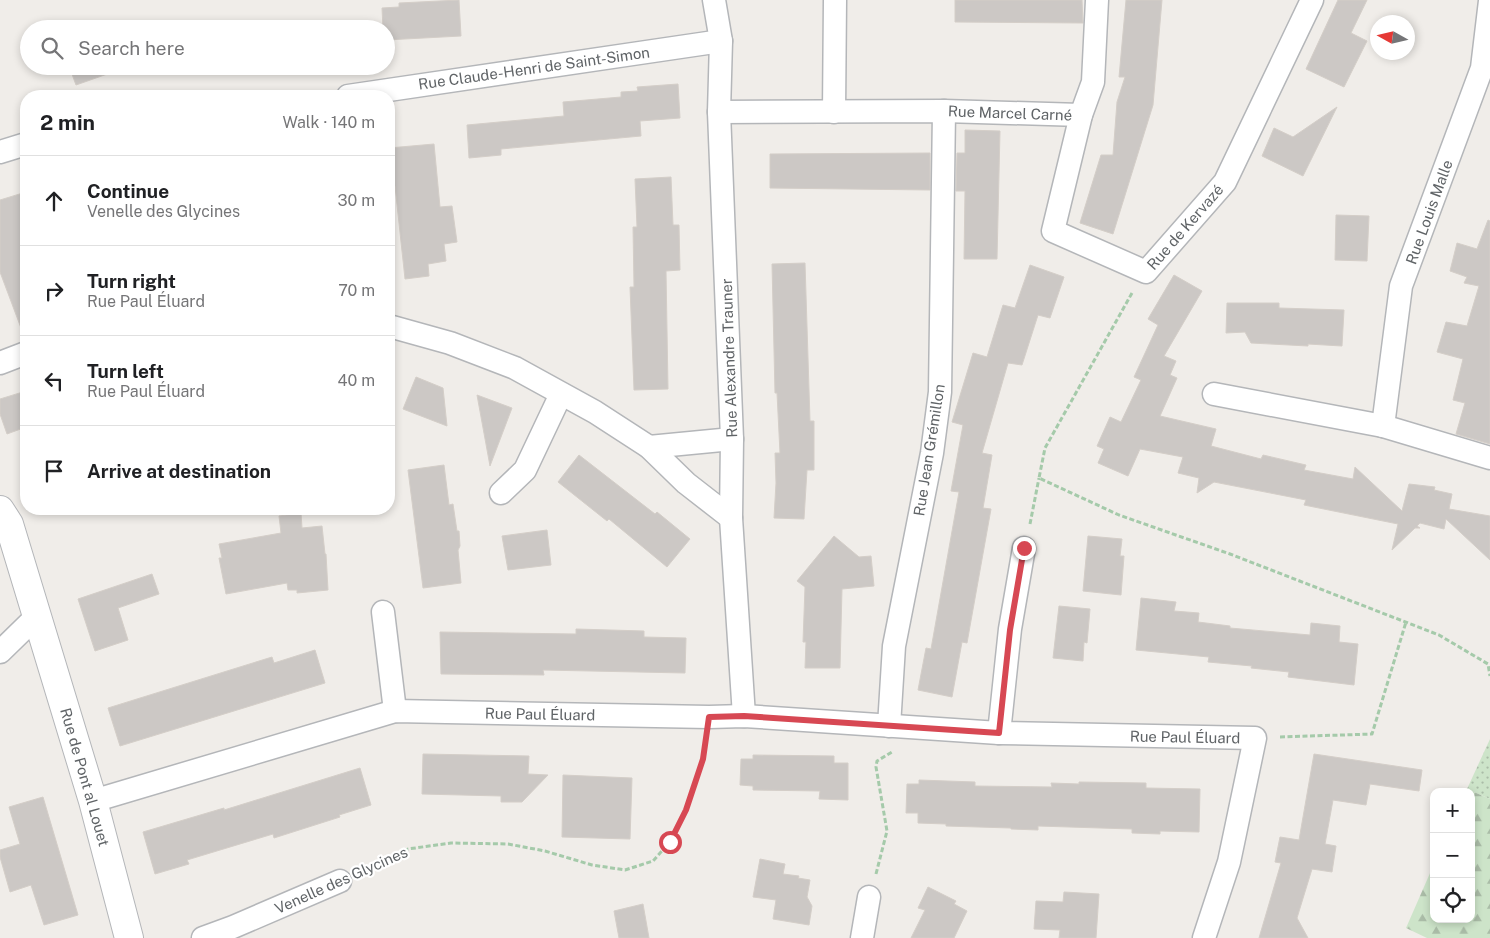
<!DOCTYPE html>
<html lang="en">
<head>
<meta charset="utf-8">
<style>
	:root { --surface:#fff; --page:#f6f6f6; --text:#202124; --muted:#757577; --line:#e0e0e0 }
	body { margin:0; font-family:"Public Sans",sans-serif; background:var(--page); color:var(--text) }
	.controls { position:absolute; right:15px; bottom:15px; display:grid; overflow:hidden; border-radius:10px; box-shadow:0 2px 8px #0003 }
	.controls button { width:45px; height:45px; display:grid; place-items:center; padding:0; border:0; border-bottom:1px solid var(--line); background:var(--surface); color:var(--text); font:25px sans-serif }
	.compass { position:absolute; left:1370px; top:15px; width:45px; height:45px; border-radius:50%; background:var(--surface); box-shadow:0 2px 8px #0003; rotate:278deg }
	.stop { position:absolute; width:15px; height:15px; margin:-11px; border:4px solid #d74853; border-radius:50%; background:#fff }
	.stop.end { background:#d74853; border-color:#fff; box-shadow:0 1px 5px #0008 }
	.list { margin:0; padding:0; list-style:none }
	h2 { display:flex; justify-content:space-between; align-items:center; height:65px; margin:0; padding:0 20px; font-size:21px }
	h2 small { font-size:16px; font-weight:400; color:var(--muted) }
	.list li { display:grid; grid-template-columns:32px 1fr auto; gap:15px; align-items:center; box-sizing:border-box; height:90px; padding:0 20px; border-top:1px solid var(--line) }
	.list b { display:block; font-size:19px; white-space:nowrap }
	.list p { margin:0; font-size:16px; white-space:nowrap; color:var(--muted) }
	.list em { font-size:16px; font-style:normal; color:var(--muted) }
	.icon { flex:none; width:28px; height:28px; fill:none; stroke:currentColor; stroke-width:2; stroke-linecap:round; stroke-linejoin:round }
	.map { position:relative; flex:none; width:1490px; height:938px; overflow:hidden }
	.search { position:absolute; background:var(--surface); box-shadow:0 2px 8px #0003; left:20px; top:20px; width:375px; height:55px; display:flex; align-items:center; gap:12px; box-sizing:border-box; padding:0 18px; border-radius:28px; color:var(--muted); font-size:19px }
	.panel { position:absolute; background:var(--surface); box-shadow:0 2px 8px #0003; left:20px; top:90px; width:375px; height:425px; border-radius:20px }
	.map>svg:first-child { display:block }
</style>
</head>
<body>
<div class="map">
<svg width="1490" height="938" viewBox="0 0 1490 938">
	<defs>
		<pattern id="grass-dots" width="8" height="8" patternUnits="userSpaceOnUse" patternTransform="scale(1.25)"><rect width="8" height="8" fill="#cde4c9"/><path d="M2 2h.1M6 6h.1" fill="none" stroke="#aabca7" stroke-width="1.8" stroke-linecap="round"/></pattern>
		<pattern id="forest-firs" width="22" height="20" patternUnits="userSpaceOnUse" patternTransform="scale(1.25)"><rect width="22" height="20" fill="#cde4c9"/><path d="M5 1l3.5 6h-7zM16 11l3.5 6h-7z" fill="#aabca7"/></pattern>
	</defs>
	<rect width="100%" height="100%" fill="#f0ede9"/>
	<polygon fill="url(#grass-dots)" points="1490,739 1490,799 1467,789"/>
	<polygon fill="url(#forest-firs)" points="1467,789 1490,799 1490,938 1427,938 1406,928 1434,864 1434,919 1471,919 1471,792 1465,792"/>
	<g fill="#ccc8c5" stroke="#d4cec8">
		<polygon points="459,0 461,36 386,40 386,29 383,29 382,8 399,7 399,3"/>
		<polygon points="955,0 1082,0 1083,23 955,22"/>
		<polygon points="1126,0 1162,0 1153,105 1113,234 1080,223 1101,155 1113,155 1117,102 1125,77 1119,77"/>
		<polygon points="1338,0 1367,0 1351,33 1367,41 1344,87 1306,69"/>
		<polygon points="69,66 130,66 76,85"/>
		<polygon points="678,84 680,118 640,121 641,136 501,149 501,155 469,158 467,125 564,116 563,102 621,97 621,92 638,91 637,87"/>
		<polygon points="1337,107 1303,176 1262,156 1274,128 1293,137"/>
		<polygon points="965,130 1000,131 997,259 964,259 965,191 956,191 957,153 965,153"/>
		<polygon points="434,144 440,207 452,206 457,242 444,244 446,261 428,264 429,276 405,279 395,186 389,187 389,148"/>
		<polygon points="930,153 930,190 770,188 770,154"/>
		<polygon points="671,177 673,225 679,225 680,270 666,271 668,389 634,390 630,287 634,287 633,227 637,227 635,179"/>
		<polygon points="26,192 26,336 24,336 0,272 0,200"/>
		<polygon points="1336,215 1369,216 1367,261 1335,260"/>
		<polygon points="1488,220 1490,221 1490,444 1456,434 1465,403 1453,400 1463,359 1437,352 1446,322 1467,326 1479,286 1464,283 1467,277 1450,271 1457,243 1477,249"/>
		<polygon points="805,263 810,421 814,421 814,470 807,470 804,519 774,518 776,483 775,453 780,453 777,393 775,393 772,264"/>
		<polygon points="1030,265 1064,277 1050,318 1038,315 1022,365 1008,363 982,453 992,455 983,508 991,509 967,643 962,642 952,697 918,690 926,648 931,649 959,492 951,491 963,425 952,422 973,353 987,357 1003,305 1015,308"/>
		<polygon points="1174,275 1202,291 1164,356 1176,361 1170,375 1177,378 1160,416 1216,429 1211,446 1261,459 1263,455 1306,465 1304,470 1353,479 1355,467 1402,511 1409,484 1435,487 1434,490 1452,494 1449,509 1490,516 1490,560 1446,519 1444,529 1420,523 1417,526 1420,528 1415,528 1392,550 1398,524 1304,505 1306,500 1214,482 1197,493 1199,478 1178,473 1183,457 1140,449 1128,476 1098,463 1104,449 1097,446 1110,417 1121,422 1141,380 1134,377 1158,325 1148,319"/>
		<polygon points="1227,303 1279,303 1279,308 1344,310 1342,346 1308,344 1308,346 1251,343 1245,332 1226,333"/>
		<polygon points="416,377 443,388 447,426 403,409"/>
		<polygon points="26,391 26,427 7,434 0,414 0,399"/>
		<polygon points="477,395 512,408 490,466"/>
		<polygon points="579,455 655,514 657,512 690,539 667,567 609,519 607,521 558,482"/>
		<polygon points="444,465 449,505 453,504 457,531 459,531 460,546 458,550 461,583 423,588 408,470"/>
		<polygon points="301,513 302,528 322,526 325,554 326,554 328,590 297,593 297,590 288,590 287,583 226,594 219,558 222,558 219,544 281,533 279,516"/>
		<polygon points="547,530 551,565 508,570 502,536"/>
		<polygon points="834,536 859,557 871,556 874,586 842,589 840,668 805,668 806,642 803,642 805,587 797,581"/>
		<polygon points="1088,536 1122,539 1120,556 1124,556 1121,595 1083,591"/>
		<polygon points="152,574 159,594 118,608 128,640 95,651 78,599"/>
		<polygon points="1141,598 1176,602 1174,611 1199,613 1198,622 1230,626 1230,628 1310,635 1311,623 1340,626 1339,642 1358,644 1354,685 1288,677 1289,672 1251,668 1252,666 1208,662 1209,657 1136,650"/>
		<polygon points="1059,606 1090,609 1087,643 1084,642 1083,661 1053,658"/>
		<polygon points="576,629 644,631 644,637 686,638 685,673 543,670 544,675 441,674 440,632 576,634"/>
		<polygon points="315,650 325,683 120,746 108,708 272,657 274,663"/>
		<polygon points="423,754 529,756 528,774 548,775 522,802 501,802 501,796 422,794"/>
		<polygon points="1314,754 1422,770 1419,791 1370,784 1366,805 1333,800 1325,844 1336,846 1332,872 1312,869 1297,918 1308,938 1259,938 1281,863 1275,862 1280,837 1299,840"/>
		<polygon points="753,755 834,756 834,763 848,763 848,800 819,799 820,791 753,790 753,786 740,785 741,759 753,759"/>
		<polygon points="360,768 371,805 339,815 340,817 274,838 273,834 187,860 189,864 155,874 143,832 224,808 224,810"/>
		<polygon points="563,775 632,778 630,839 562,837"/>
		<polygon points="919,780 975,782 975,786 1052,787 1051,783 1079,784 1079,782 1146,783 1146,788 1200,789 1199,832 1160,831 1160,834 1132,833 1132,829 1038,826 1038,830 1011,829 1011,828 946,826 946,824 918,823 918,813 906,813 907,784 919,784"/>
		<polygon points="43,797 78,915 44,925 31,885 10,892 0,857 0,850 20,844 9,807"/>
		<polygon points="760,859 785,864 783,874 799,876 798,878 810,880 807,897 812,906 809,925 773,919 776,900 753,897"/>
		<polygon points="928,887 956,901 954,904 967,911 954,938 911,938 925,910 918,908"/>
		<polygon points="1064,892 1099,894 1096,938 1059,938 1060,930 1034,929 1036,901 1063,902"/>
		<polygon points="643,904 649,938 619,938 614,911"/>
	</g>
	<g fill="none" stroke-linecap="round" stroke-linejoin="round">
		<g stroke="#b4b6b9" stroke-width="25">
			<g id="minor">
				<polyline points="714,0 721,41 719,112 732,439 731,518 744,716"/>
				<polyline points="1097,0 1093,82 1081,115 1053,231 1146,272 1225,182 1312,0"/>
				<polyline points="348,96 721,41"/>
				<polyline points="719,112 944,111 1081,115"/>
				<polyline points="834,112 835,0"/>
				<polyline points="0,152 26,144"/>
				<polyline points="389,326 450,343 515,368 595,412 649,447 686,483 731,518"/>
				<polyline points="0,363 26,353"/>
				<polyline points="1214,394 1383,426 1490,458"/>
				<polyline points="1383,426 1401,286 1482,68 1490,1"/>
				<polyline points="649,447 732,439"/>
				<polyline points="501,493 525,470 561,394"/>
				<polyline points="383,612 395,711"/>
				<polyline points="0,652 37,616"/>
				<polyline points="889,726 894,646 932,453 940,392 944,111"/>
				<polyline points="999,733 1010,629 1024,548"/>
				<polyline points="93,801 395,711 709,717 744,716 999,733 1255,738 1229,862 1204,938"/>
				<polyline points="203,938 233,927 340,881"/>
				<polyline points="862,938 869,897"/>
			</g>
		</g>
		<g stroke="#b4b6b9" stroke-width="30">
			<polyline id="tertiary" points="0,510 9,524 93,801 129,938"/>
		</g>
		<g stroke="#a5caaa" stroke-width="3" stroke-dasharray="5 2.5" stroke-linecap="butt">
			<polyline points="1132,293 1045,448 1039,478 1119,515 1230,554 1439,635 1488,664 1490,676"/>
			<polyline points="1030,524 1039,478"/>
			<polyline points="1280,737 1372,734 1406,622"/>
			<polyline points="363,870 408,849 451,843 508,844 545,851 592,865 625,870 653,861 670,842 686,810 703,759 705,742"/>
			<polyline points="876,874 887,831 876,767 877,761 892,752"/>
		</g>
		<use href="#minor" stroke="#fff" stroke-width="22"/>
		<use href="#tertiary" stroke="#fff" stroke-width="28"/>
	</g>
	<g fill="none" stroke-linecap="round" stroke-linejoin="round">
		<polyline stroke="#d74853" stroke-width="6" points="670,842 686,810 703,759 709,717 744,716 999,733 1010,630 1024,548"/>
	</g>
	<g text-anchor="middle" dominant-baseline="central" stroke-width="4.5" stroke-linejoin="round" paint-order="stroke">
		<g font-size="15" fill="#606467" stroke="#fff">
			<text transform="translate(534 68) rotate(-8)">Rue Claude-Henri de Saint-Simon</text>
			<text transform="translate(1010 113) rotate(2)">Rue Marcel Carné</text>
			<text transform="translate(1429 212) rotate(-70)">Rue Louis Malle</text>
			<text transform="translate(1185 227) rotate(-49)">Rue de Kervazé</text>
			<text transform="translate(729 358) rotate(-92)">Rue Alexandre Trauner</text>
			<text transform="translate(929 450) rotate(-81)">Rue Jean Grémillon</text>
			<text transform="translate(540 714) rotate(1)">Rue Paul Éluard</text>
			<text transform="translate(1185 737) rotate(1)">Rue Paul Éluard</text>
			<text transform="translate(85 777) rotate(74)">Rue de Pont al Louet</text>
			<text transform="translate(341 880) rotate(-24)">Venelle des Glycines</text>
		</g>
	</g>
</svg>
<div class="controls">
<button>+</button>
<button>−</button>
<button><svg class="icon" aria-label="locate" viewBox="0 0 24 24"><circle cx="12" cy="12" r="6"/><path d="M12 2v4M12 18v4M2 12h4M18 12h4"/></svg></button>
</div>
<svg class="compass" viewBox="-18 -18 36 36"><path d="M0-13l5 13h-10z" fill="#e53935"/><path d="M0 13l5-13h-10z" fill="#757577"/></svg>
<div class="stop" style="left:670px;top:842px"></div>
<div class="stop end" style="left:1024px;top:548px"></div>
<div class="search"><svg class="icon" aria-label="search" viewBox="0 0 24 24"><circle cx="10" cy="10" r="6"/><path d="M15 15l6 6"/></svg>Search here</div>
<section class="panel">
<h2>2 min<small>Walk · 140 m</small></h2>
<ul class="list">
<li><svg class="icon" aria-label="ahead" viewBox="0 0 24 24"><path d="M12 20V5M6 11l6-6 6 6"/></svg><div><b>Continue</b><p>Venelle des Glycines</p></div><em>30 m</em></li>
<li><svg class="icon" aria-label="right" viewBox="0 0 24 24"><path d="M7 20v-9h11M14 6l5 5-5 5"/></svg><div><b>Turn right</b><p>Rue Paul Éluard</p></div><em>70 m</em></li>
<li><svg class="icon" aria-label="left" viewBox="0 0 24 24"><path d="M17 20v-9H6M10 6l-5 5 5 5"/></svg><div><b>Turn left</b><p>Rue Paul Éluard</p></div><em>40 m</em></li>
<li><svg class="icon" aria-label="arrive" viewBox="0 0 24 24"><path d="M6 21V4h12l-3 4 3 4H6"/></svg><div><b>Arrive at destination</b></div></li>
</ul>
</section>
</div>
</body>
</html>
